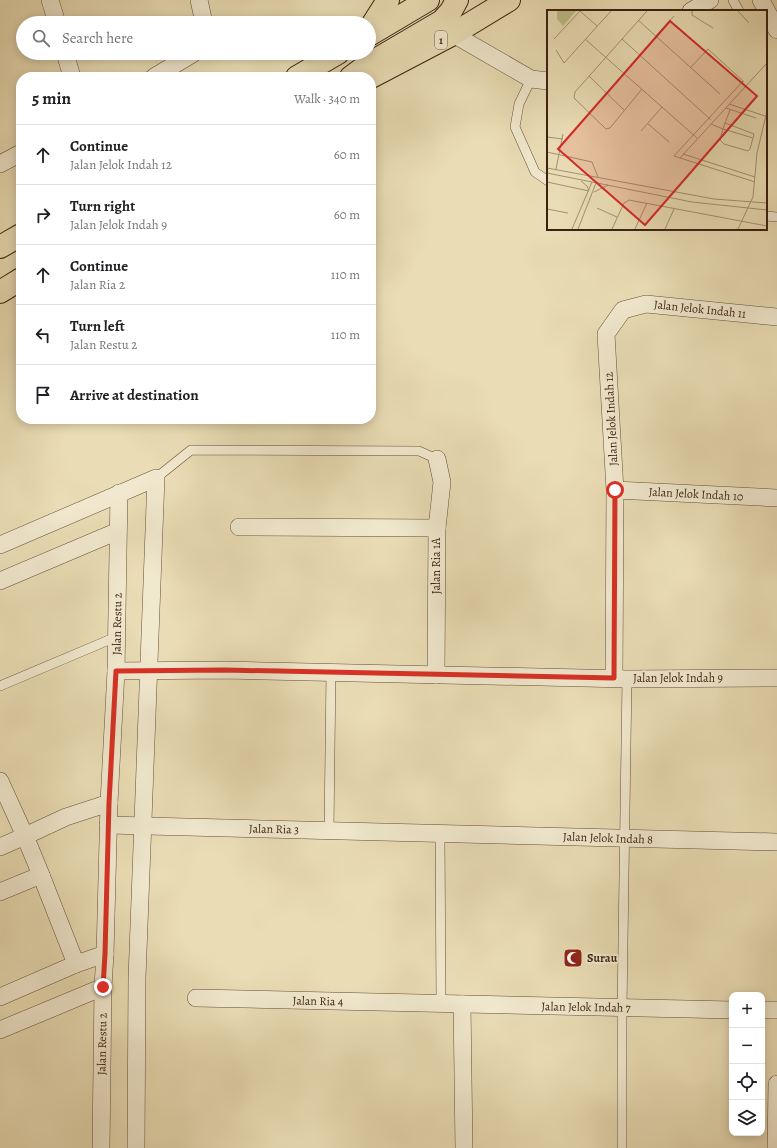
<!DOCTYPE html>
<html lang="en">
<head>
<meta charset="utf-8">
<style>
	:root { --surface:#fff; --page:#f2f2f2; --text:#202124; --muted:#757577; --line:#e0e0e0 }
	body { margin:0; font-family:Alegreya,serif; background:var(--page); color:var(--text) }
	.controls { position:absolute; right:12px; bottom:12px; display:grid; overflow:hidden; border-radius:8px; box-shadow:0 2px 10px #0003 }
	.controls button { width:36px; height:36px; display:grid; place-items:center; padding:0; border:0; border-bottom:1px solid var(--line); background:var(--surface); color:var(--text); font:20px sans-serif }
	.stop { position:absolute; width:12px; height:12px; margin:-9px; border:3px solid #d93025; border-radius:50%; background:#fff }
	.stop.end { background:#d93025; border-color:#fff; box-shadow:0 1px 4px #0008 }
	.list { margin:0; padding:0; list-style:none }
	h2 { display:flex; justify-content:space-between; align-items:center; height:52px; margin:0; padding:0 16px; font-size:17px }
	h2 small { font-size:13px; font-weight:400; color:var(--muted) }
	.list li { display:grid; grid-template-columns:26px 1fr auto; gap:12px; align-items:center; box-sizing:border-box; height:60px; padding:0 16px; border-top:1px solid var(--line) }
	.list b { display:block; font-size:15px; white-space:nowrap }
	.list p { margin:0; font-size:13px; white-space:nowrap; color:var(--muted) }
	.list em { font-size:13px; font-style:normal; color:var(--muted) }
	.icon { flex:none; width:22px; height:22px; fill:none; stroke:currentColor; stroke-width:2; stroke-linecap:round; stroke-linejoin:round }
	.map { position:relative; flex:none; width:777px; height:1148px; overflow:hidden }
	.search { position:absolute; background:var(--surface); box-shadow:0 2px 10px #0003; left:16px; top:16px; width:360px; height:44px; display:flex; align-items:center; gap:10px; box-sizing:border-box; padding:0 14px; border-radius:22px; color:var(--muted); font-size:15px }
	.panel { position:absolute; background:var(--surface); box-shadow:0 2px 10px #0003; left:16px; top:72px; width:360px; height:352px; border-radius:16px }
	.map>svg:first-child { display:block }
</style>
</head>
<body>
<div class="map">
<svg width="777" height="1148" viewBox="0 0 777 1148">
	<rect width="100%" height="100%" fill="#eaddb5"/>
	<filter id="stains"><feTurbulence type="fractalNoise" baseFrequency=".005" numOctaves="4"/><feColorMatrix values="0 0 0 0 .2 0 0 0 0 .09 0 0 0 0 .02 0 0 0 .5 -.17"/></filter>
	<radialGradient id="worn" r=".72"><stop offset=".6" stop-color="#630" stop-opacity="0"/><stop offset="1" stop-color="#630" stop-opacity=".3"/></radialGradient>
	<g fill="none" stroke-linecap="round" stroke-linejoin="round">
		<g stroke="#674e38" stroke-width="10">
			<g id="lane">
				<polyline points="733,0 739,11"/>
				<polyline points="531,79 519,104 515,127 535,172 548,181"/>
				<polyline points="766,216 777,217"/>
				<polyline points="156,478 191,450 419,451 437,459"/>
				<polyline points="0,686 116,637"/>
				<polyline points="329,830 331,672"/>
				<polyline points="440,833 441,1004"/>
				<polyline points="622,1148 622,1008 627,679"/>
			</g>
		</g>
		<g stroke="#674e38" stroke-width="18">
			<g id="street">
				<polyline points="50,0 57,23"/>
				<polyline points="199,0 204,23"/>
				<polyline points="761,0 777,30"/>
				<polyline points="691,11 710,0"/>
				<polyline points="453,34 531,79 548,81"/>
				<polyline points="65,53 72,77"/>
				<polyline points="154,77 194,53"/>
				<polyline points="0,164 21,153"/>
				<polyline points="615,490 777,498"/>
				<polyline points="239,527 437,528"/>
				<polyline points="0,545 156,478 137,978 136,1148"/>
				<polyline points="0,581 118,531"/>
				<polyline points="116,671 225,670 627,679 777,678"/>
				<polyline points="436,675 437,528 442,482 437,459"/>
				<polyline points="614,678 615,490 606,334 623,310 646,304 777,317"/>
				<polyline points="0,781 25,836 66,817 109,803"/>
				<polyline points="108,825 777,842"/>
				<polyline points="0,847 25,836 41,875 0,892"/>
				<polyline points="41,875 76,964"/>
				<polyline points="0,997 76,964 105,954"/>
				<polyline points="196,998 732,1010"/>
				<polyline points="462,1004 464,1148"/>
				<polyline points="762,1010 777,1010"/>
				<polyline points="0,1030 103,987"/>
				<polyline points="101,1148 103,987 105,954 109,803 116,671 119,493"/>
				<polyline points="776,1148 777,1084"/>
			</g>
		</g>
		<g stroke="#3b1f0f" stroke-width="24">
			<g id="primary">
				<polyline points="369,30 388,0"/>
				<polyline points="369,35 428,0"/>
				<polyline points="297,77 338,53"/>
				<polyline points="351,77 367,65 442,21 451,11 457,0"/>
				<polyline points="371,77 453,34 509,0"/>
				<polyline points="0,247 21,235"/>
				<polyline points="0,292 21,279"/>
			</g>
		</g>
		<use href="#lane" stroke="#f1e9cf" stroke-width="9"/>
		<use href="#street" stroke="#f1e9cf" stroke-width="17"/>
		<use href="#primary" stroke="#eaddb5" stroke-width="22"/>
	</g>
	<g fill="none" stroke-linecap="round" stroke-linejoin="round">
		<polyline stroke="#d93025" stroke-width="5" points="103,987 105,954 109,803 116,671 225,670 614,678 615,490"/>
	</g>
	<defs>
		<g id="mosque-square" transform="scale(1)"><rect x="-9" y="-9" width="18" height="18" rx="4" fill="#8f2418" stroke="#f1e9cf"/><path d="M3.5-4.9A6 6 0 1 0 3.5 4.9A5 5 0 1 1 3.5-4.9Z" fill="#fff"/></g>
	</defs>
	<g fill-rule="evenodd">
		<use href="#mosque-square" x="573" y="958"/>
	</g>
	<g text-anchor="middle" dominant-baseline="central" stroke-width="4" stroke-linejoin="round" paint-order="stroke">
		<rect fill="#f1e9cf" stroke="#725c49" stroke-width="1" x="435" y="31" width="12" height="18" rx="3"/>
		<g font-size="11" font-weight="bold" fill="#3b1f0f">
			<text x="441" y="40">1</text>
		</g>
		<g font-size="12" fill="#3b1f0f" stroke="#f1e9cf">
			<text transform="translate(700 309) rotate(6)">Jalan Jelok Indah 11</text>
			<text transform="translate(611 419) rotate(-93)">Jalan Jelok Indah 12</text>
			<text transform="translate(696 494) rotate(3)">Jalan Jelok Indah 10</text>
			<text transform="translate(436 566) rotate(-90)">Jalan Ria 1A</text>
			<text transform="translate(117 624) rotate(-89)">Jalan Restu 2</text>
			<text x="678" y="678">Jalan Jelok Indah 9</text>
			<text transform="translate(274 829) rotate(1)">Jalan Ria 3</text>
			<text transform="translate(608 838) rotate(2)">Jalan Jelok Indah 8</text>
			<text transform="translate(318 1001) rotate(1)">Jalan Ria 4</text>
			<text transform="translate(586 1007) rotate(1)">Jalan Jelok Indah 7</text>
			<text transform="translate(102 1044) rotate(-89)">Jalan Restu 2</text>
		</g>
		<g font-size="12" font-weight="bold" fill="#3b1f0f" stroke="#f1e9cf" text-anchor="start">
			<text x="587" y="958">Surau</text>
		</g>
	</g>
	<g transform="translate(547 10)">
		<rect width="220" height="220" fill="#eaddb5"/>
		<path d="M10 1H29L16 16 10 9Z" fill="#bcbf8a"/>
		<path fill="none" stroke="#a49173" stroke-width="1" d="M33 1 50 16M145 1V5L166 18M191 1 202 13M91 10 173 84M109 26 127 6M7 29 33 1M38 29 150 128M75 29 164 110M9 40 17 53 64 1M144 57 161 39 197 72M42 66 77 100M196 71 127 146 208 172M95 79 63 118 59 119 27 88 28 82 100 1M182 94 218 106M179 98 209 108M100 113 122 132M178 113 183 100M164 114 176 119 173 130 177 134 201 141 203 139 206 128 207 124 178 113 176 119 206 128M94 121 115 97M0 127 16 129M0 142 45 152 51 167M136 144 208 167M133 148 220 53M0 158 167 189 220 193M9 159 16 124M0 163 145 192 220 200M34 171 40 176 42 181M0 172 42 181M47 182 61 175M50 198 70 207M0 199 21 203M25 219 45 172M31 219 49 173M65 219 77 193 82 190 220 216M88 219 100 193M118 219 127 199M191 219 206 187 210 143 220 101"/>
		<path fill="#d62828" fill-opacity="0.15" stroke="#d62828" stroke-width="2" d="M123 11 210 86 98 215 11 139Z"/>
		<rect width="220" height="220" fill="none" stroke="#3b1f0f" stroke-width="2"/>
	</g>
	<rect width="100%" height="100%" filter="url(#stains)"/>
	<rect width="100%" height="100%" fill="url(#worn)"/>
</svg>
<div class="controls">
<button>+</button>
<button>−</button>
<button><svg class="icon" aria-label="locate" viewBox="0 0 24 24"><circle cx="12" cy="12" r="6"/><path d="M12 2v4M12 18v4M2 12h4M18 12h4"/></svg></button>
<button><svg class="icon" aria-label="layers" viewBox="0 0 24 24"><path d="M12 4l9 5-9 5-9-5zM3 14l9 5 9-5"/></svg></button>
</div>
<div class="stop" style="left:615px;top:490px"></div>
<div class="stop end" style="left:103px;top:987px"></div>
<div class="search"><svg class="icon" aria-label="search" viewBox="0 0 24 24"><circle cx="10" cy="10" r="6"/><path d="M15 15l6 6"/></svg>Search here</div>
<section class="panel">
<h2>5 min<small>Walk · 340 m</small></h2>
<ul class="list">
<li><svg class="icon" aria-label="ahead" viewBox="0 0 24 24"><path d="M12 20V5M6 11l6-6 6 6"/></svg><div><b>Continue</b><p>Jalan Jelok Indah 12</p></div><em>60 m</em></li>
<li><svg class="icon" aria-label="right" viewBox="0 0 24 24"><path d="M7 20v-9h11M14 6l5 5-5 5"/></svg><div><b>Turn right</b><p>Jalan Jelok Indah 9</p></div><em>60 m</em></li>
<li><svg class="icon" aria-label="ahead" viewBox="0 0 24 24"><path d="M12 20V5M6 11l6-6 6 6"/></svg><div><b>Continue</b><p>Jalan Ria 2</p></div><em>110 m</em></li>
<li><svg class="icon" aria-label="left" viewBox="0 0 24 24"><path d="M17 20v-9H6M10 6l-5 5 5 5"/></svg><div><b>Turn left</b><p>Jalan Restu 2</p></div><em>110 m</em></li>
<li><svg class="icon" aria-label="arrive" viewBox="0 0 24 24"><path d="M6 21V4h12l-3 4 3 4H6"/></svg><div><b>Arrive at destination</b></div></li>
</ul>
</section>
</div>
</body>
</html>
